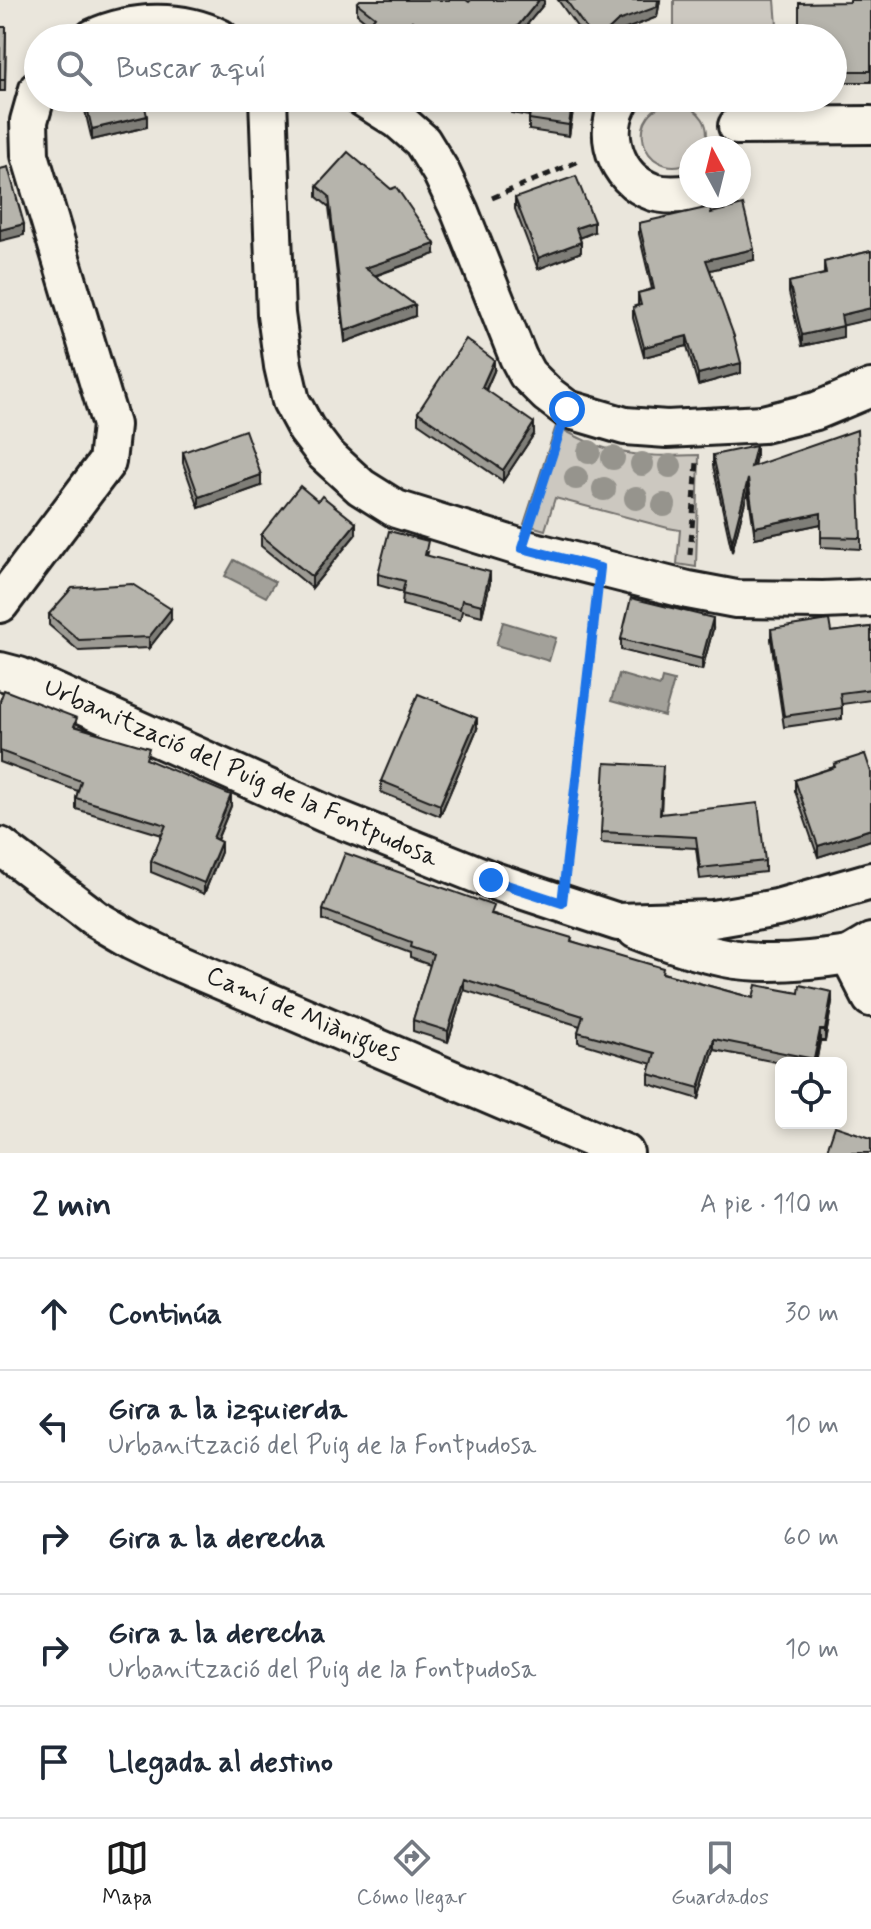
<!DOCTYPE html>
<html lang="es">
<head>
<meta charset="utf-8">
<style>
	:root { --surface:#fff; --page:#f6f6f7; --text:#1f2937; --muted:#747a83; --line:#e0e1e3; --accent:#1c1c1c }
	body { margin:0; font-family:Mynerve,sans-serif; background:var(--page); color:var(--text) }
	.controls { position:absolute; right:24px; bottom:24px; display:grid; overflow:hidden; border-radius:12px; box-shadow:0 4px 12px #0003 }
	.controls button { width:72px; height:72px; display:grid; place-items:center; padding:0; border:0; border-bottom:2px solid var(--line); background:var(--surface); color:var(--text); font:40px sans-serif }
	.compass { position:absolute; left:679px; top:136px; width:72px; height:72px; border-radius:50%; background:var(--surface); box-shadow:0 4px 12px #0003; rotate:353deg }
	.stop { position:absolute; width:24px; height:24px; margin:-18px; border:6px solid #1a73e8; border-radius:50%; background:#fff }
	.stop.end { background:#1a73e8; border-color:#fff; box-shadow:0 2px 8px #0008 }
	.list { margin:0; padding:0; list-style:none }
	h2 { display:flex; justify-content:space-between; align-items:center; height:104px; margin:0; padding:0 32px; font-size:34px }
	h2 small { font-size:26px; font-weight:400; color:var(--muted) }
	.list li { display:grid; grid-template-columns:52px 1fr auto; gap:24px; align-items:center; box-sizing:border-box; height:112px; padding:0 32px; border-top:2px solid var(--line) }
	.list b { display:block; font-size:30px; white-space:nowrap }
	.list p { margin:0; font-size:26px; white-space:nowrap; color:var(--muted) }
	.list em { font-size:26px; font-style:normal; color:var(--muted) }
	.icon { flex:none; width:44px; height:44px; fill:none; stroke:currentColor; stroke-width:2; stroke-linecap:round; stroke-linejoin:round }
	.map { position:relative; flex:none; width:871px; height:1153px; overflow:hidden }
	.search { position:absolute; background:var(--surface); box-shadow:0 4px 12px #0003; left:24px; right:24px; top:24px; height:88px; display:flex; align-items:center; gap:20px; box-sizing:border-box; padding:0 28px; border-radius:44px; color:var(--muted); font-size:30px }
	.sheet { height:664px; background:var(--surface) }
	nav { display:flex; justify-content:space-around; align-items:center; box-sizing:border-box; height:112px; border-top:2px solid var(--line); background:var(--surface); font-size:22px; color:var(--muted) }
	nav a { display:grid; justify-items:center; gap:4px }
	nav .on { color:var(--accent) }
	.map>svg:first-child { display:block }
</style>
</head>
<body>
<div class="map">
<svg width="871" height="1153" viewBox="0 0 871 1153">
	<rect width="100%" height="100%" fill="#eae6dc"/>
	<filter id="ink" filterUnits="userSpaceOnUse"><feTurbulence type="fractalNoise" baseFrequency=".0125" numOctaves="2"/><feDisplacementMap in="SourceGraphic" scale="16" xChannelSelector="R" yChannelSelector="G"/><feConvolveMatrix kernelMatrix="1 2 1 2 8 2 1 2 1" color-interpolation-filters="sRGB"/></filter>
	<g filter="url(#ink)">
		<g fill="#ccc8c0" stroke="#74726e" stroke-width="2">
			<polygon points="674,0 775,0 778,38 674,38"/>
			<path d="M678 102C700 109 713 125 704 148H691V162C640 184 620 106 678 102Z"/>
			<path d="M556 426C575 436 594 446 616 451 642 457 672 456 699 455L696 567 677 564 680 530 668 528 555 498 545 530 524 524Z"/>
		</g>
		<g fill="#a3a19a" stroke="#6d6c68" stroke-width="2">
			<polygon points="234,560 275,582 266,597 225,576"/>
			<polygon points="503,622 556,638 549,661 496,645"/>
			<polygon points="619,674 660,686 662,678 674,681 664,716 611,701"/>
		</g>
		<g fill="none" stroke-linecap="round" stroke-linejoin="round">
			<g stroke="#1c1c1c" stroke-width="42">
				<g id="minor">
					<path d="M93 38C132 20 181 18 220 38"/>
					<polyline points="268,98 276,314 283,366 291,401 306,429 325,454 361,487 396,509 522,548 688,590 736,599 823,600 871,598"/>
					<polyline points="363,98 398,120 422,141 441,172 460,212 518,357 527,374 547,394 567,409 625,426 667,429 763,424 816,411 871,388"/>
					<path d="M622 98C600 131 615 179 653 192 666 196 678 195 691 193"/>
					<polyline points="737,126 871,125"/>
					<polyline points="0,604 107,462 111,425 30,155 29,121 38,89"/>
					<polyline points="0,671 19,676 326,814 491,880 618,922 713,919 777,908 871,881"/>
					<polyline points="0,846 96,919 132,940 177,962 625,1153"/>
					<path d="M636 930C664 941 696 952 725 958 764 966 811 961 849 955"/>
					<polyline points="871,942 849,955 871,998"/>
				</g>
			</g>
			<g stroke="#1c1c1c" stroke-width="5" stroke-dasharray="8 6" stroke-linecap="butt">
				<polyline points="492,198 579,161"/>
				<polyline points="534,513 556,442"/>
				<polyline points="690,555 697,462"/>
				<polyline points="566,865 596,605"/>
			</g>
			<use href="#minor" stroke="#f7f3e8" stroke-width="36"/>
		</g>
		<g fill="#96948d">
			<circle cx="589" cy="452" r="12"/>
			<circle cx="613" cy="458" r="12"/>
			<circle cx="642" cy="464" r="12"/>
			<circle cx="670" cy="466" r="12"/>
			<circle cx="576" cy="478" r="12"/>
			<circle cx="604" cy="489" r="12"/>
			<circle cx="636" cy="498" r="12"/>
			<circle cx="664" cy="505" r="12"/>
		</g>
		<g fill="#9d9b94" stroke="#1c1c1c" stroke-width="2">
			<polygon points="544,0 544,4 516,38 419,38 412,32 407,38 365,38 365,29 369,24 357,14 357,3"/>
			<polygon points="558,0 660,0 657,17 618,32 612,38 585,38"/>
			<polygon points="871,0 871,82 833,82 833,38 850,2"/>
			<polygon points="0,27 6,27 5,91 0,91"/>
			<polygon points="82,98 143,98 147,127 92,140"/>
			<polygon points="512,98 575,98 569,136 529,130 529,116 511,113"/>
			<polygon points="317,186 435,254 375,276 415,316 345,342 329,207 317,197"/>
			<polygon points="515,198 594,232 580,238 581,252 538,269 515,209"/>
			<polygon points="711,213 754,260 710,270 741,373 698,385 687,346 644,357 633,318 633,307 638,305 638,293 652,289 639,234 639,223"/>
			<polygon points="871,251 871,319 843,325 843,337 802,346 789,293 789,282 824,274 824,262"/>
			<polygon points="494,371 486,390 534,434 503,481 418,423 418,412"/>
			<polygon points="183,452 261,486 199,508 183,463"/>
			<polygon points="713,455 756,456 754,466 861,538 861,549 821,547 821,524 755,538 748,490 732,552 713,466"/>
			<polygon points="318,501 356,534 312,588 261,546 261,535"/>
			<polygon points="428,552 427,556 490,583 482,616 462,611 460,620 402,605 403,592 378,585 378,574"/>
			<polygon points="49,614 171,620 149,648 79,651 49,625"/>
			<polygon points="871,627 871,700 842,704 842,719 784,727 771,640 771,629 831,632"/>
			<polygon points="713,629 702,670 621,650 621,639"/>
			<polygon points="0,701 77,727 148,760 231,806 217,840 221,852 204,894 151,872 151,861 162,835 76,809 76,798 78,791 0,762"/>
			<polygon points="477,729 440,816 381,792 381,781"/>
			<polygon points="834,764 871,772 871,840 818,857 795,791 795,780 834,767"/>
			<polygon points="663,777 661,814 765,861 765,872 700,879 696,848 601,843 601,832"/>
			<polygon points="323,910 494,914 663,973 753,998 832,1002 825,1041 820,1041 816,1063 781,1063 714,1050 699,1099 649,1084 649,1074 652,1064 578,1042 578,1032 580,1026 464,990 448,1042 413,1031 413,1020 430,965 410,958 410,953 323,920"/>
		</g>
		<g fill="#7f7e78" stroke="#1c1c1c" stroke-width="2">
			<polygon points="539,0 544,0 544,4 516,38 508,38"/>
			<polygon points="658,0 660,0 657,17 618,32 612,38 600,38 618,21"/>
			<polygon points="412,21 412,32 407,38 398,38"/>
			<polygon points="573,98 575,98 569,136 569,125"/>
			<polygon points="147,116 147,127 92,140 92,129"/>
			<polygon points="594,222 594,232 576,239 576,228"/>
			<polygon points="24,224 24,235 0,241 0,230"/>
			<polygon points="581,242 581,252 538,269 538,258"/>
			<polygon points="435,244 435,254 365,279 365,268"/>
			<polygon points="754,249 754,260 706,271 706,260"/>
			<polygon points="415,305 415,316 345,342 345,331"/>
			<polygon points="871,308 871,319 841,326 841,315"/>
			<polygon points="843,326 843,337 802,346 802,335"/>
			<polygon points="687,336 687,346 644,357 644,347"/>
			<polygon points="494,360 494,371 482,398 482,387"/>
			<polygon points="741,363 741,373 698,385 698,374"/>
			<polygon points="534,423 534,434 503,481 503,470"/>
			<polygon points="756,446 756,456 751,478 751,467"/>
			<polygon points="261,475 261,486 199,508 199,497"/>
			<polygon points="748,479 748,490 732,552 732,542"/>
			<polygon points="821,513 821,524 755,538 755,527"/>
			<polygon points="356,523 356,534 312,588 312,577"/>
			<polygon points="490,572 490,583 482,616 482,605"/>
			<polygon points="171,609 171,620 149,648 149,637"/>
			<polygon points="713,618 713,629 702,670 702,659"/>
			<polygon points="477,718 477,729 440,816 440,805"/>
			<polygon points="231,795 231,806 213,849 213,838"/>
			<polygon points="871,829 871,840 818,857 818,846"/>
			<polygon points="221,842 221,852 204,894 204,883"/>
			<polygon points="464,979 464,990 448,1042 448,1031"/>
			<polygon points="832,992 832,1002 825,1041 825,1030"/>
			<polygon points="820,1030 820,1041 816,1063 814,1063"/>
			<polygon points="714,1039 714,1050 699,1099 699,1088"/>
		</g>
		<g fill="#b6b4ac" stroke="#1c1c1c" stroke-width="2">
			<polygon points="360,0 466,0 469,2 471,0 539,0 508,38 432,38 412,21 398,38 376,38 365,29 375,17 357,3"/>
			<polygon points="566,0 658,0 657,7 618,21 600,38 593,38"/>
			<polygon points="850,0 871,0 871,71 833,71 833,38 799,38 799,3 850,2"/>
			<polygon points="0,27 6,27 5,80 0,80"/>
			<polygon points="85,98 143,98 147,116 92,129"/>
			<polygon points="512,98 573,98 569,125 529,119 531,106 511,102"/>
			<polygon points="348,152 391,189 396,187 435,244 365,268 415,305 345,331 329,196 317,186"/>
			<polygon points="8,167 24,224 0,230 0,169"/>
			<polygon points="576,176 594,222 576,228 581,242 538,258 515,198"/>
			<polygon points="743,205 754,249 706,260 734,336 741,363 698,374 687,336 644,347 633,307 641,305 638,293 654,289 639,223 710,207 711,213"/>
			<polygon points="871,251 871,308 841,315 843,326 802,335 789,282 826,274 824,262"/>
			<polygon points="466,339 494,360 482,387 534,423 503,470 418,412"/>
			<polygon points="245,430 261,475 199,497 183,452"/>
			<polygon points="857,430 861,538 821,537 821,513 755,527 748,479 732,542 713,455 756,446 751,467"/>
			<polygon points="300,486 318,501 322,496 356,523 312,577 261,535"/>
			<polygon points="389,531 428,541 425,555 490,572 482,605 462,600 460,609 402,594 405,581 378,574"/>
			<polygon points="132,584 171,609 149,637 79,640 49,614 72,588"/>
			<polygon points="631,598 713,618 702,659 621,639"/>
			<polygon points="829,620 831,632 871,627 871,689 840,693 842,708 784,716 771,629"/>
			<polygon points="4,690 77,718 74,726 149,748 146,759 231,795 213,838 221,842 204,883 151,861 166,825 76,798 81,781 0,751 0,701"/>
			<polygon points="418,694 477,718 440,805 381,781"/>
			<polygon points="865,754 871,772 871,829 818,846 795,780 835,767 834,764"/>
			<polygon points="605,763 663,766 660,814 758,803 765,861 700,868 696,837 601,832"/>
			<polygon points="345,853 494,906 491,914 572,938 571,941 663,968 662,973 753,998 756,985 799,993 800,985 832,992 825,1030 820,1030 814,1059 714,1039 699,1088 649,1074 655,1053 578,1032 583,1016 464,979 448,1031 413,1020 433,955 410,947 411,943 323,910"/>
			<polygon points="835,1126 871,1138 871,1153 826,1153"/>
		</g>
	</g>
	<g fill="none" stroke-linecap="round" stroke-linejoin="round" filter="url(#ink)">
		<polyline stroke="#1a73e8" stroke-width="10" points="491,880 562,903 600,568 522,548 567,409"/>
	</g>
	<g text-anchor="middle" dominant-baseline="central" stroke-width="6" stroke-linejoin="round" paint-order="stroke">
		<g font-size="26" fill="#1c1c1c" stroke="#f7f3e8">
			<text transform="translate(241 773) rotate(24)">Urbanització del Puig de la Fontpudosa</text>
			<text transform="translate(303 1015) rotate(23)">Camí de Miànigues</text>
		</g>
	</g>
</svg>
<div class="controls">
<button><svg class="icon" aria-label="locate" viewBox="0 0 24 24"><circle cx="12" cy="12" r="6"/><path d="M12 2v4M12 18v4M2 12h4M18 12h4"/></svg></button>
</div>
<svg class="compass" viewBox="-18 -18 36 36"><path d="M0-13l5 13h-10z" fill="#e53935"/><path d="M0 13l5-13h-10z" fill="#747a83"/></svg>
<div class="stop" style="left:567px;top:409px"></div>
<div class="stop end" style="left:491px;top:880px"></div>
<div class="search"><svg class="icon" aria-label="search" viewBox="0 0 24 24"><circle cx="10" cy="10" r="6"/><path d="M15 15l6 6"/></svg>Buscar aquí</div>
</div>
<section class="sheet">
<h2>2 min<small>A pie · 110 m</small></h2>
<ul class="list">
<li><svg class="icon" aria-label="ahead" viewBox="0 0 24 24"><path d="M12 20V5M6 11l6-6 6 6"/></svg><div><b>Continúa</b></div><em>30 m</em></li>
<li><svg class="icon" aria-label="left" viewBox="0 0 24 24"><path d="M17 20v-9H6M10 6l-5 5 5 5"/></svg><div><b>Gira a la izquierda</b><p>Urbanització del Puig de la Fontpudosa</p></div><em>10 m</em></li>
<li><svg class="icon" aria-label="right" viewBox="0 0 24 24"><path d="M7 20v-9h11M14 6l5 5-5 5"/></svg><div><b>Gira a la derecha</b></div><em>60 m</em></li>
<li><svg class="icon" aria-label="right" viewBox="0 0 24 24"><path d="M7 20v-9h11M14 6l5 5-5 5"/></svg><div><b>Gira a la derecha</b><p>Urbanització del Puig de la Fontpudosa</p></div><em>10 m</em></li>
<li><svg class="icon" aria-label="arrive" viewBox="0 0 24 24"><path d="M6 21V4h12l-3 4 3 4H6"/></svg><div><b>Llegada al destino</b></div></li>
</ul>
</section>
<nav>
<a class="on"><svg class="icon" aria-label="map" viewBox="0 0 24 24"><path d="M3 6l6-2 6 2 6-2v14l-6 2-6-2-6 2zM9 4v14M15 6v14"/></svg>Mapa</a>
<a><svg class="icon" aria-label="directions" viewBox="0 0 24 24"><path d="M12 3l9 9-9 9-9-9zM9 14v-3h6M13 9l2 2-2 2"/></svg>Cómo llegar</a>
<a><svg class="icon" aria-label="saved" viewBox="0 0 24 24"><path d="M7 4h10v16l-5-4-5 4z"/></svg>Guardados</a>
</nav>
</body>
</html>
